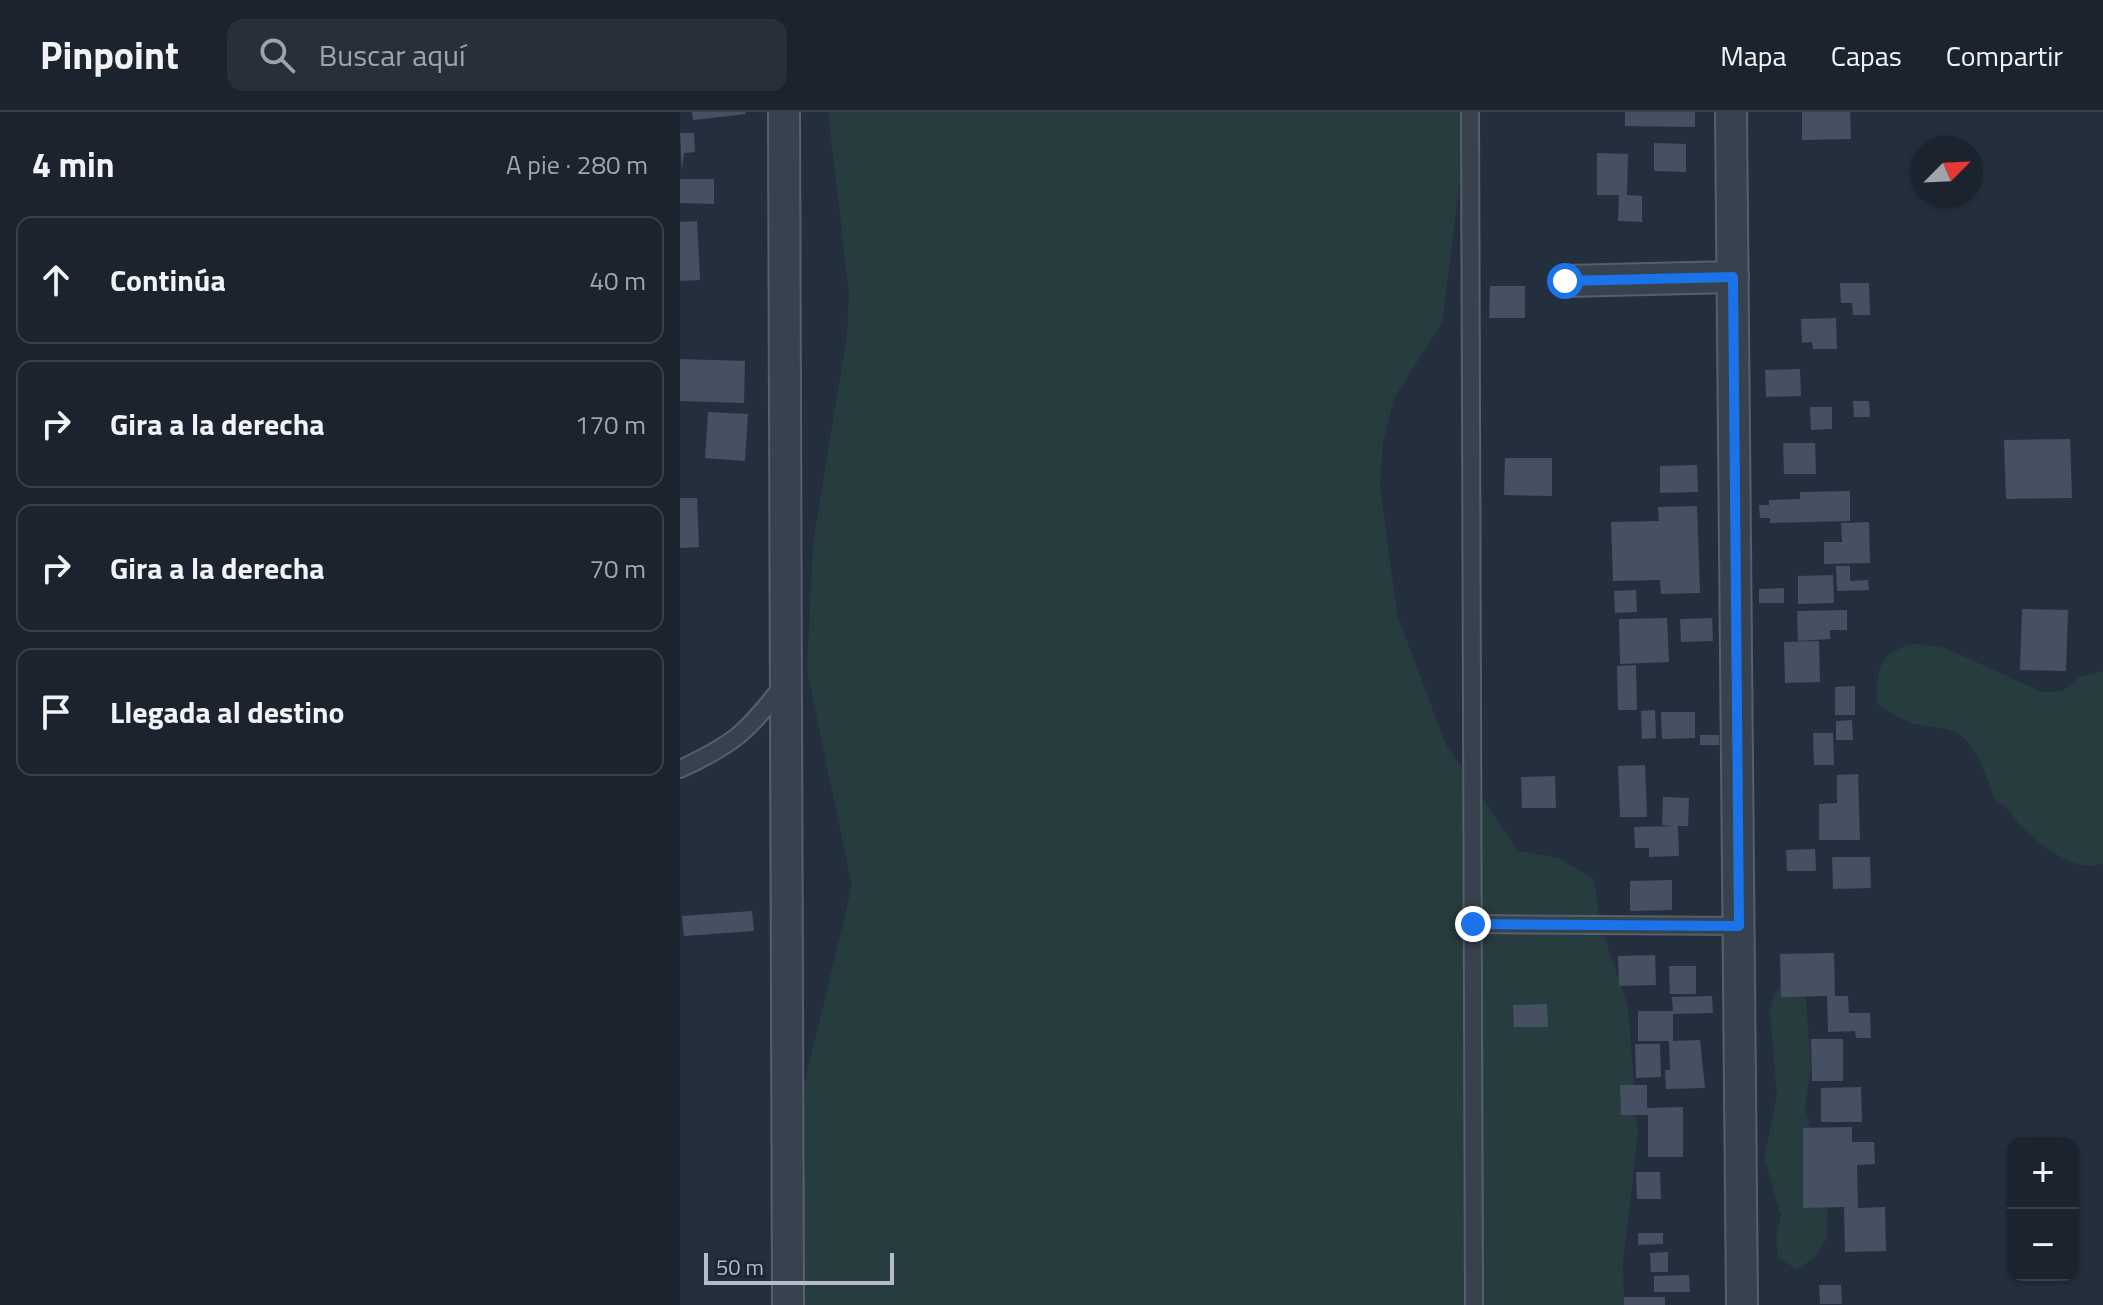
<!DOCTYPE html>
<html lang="es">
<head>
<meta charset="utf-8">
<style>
	:root { --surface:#1b232e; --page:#282f3a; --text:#f1f3f6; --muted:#a0a4aa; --line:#39404a }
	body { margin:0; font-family:"Titillium Web",sans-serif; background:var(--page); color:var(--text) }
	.controls { position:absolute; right:24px; bottom:24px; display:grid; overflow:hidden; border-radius:16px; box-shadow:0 2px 6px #0004 }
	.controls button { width:72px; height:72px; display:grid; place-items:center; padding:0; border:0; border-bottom:2px solid var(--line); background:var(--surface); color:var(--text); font:40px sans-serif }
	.compass { position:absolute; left:1231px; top:24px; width:72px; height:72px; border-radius:50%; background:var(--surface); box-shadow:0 2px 6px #0004; rotate:66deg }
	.scale { position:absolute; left:24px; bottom:20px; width:190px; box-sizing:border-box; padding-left:8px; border:4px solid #b4bcc9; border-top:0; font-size:22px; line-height:28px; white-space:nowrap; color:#b4bcc9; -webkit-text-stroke:6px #1d2633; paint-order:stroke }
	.stop { position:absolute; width:24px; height:24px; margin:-18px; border:6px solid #1a73e8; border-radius:50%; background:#fff }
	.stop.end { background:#1a73e8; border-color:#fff; box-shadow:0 2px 8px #0008 }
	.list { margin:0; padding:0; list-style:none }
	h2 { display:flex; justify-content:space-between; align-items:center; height:104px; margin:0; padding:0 32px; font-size:34px }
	h2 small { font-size:26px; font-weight:400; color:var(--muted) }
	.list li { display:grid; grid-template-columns:52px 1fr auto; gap:24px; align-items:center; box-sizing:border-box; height:128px; margin:0 16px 16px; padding:0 16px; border:2px solid var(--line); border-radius:16px }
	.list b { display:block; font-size:30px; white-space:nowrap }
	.list em { font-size:26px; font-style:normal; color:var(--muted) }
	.icon { flex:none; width:44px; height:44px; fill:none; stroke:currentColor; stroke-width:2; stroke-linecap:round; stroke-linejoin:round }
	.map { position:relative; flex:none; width:1423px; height:1193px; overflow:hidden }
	header { display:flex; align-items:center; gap:48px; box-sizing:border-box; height:112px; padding:0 40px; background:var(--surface); border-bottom:2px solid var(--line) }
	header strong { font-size:38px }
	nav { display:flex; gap:44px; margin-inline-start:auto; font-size:28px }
	.search { width:560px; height:72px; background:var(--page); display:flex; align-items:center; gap:20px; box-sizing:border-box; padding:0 28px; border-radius:16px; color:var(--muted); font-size:30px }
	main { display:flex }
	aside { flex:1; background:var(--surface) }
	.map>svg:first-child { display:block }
</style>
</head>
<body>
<header>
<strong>Pinpoint</strong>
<div class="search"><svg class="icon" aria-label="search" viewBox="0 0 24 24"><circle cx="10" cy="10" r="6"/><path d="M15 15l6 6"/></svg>Buscar aquí</div>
<nav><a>Mapa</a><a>Capas</a><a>Compartir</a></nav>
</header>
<main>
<aside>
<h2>4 min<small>A pie · 280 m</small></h2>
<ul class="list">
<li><svg class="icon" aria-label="ahead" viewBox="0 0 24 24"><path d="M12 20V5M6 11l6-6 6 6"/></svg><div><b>Continúa</b></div><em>40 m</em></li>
<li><svg class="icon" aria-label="right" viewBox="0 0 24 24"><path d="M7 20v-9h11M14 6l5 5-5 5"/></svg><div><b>Gira a la derecha</b></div><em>170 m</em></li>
<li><svg class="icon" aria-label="right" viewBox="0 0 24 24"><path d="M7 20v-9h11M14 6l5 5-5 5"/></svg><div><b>Gira a la derecha</b></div><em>70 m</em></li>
<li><svg class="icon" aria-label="arrive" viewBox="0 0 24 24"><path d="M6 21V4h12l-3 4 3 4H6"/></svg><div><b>Llegada al destino</b></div></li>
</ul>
</aside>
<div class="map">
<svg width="1423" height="1193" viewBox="0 0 1423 1193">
	<rect width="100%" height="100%" fill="#242f3e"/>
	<g fill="#263c3f">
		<polygon points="148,0 797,0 783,45 762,211 714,286 703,331 700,373 717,502 766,633 838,739 879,746 914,768 921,815 948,894 958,1022 943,1150 944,1193 108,1193 122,982 172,774 127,558 133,431 167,223 169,182"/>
		<path d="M1238 532 1265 536 1362 580 1383 579 1400 565 1423 559V751C1398 763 1363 735 1345 718 1330 705 1336 699 1314 687 1281 578 1259 642 1197 591 1196 556 1200 537 1238 532Z"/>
		<polygon points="1109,865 1126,887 1131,954 1125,996 1148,1080 1147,1126 1134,1146 1117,1157 1098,1146 1096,1125 1101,1104 1084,1045 1097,984 1090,901 1095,881"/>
	</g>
	<g fill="#455162">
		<polygon points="12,0 65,0 66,2 13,8"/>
		<polygon points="945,0 1015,0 1015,15 945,14"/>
		<polygon points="1122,0 1170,0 1171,27 1122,28"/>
		<polygon points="0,21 14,21 15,40 4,41 2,59"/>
		<polygon points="974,31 1006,32 1006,60 974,59"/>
		<polygon points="917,41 948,42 947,83 962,84 962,110 938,109 939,83 917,83"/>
		<polygon points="0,67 34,67 34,92 0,91"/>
		<polygon points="17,109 20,168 0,169 0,110"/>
		<polygon points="1160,171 1189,171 1190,203 1173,203 1172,191 1161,191"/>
		<polygon points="810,174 845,174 845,206 809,206"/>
		<polygon points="1156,206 1157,237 1133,237 1132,230 1122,231 1121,207"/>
		<polygon points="0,247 65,249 64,291 0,289"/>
		<polygon points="1120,257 1121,284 1086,285 1085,258"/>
		<polygon points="1173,289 1189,289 1190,305 1174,305"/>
		<polygon points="1130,295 1152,295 1152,317 1131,318"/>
		<polygon points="28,300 68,302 65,349 25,346"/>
		<polygon points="1390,327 1392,386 1326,387 1324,328"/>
		<polygon points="1103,331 1135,331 1136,362 1104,362"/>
		<polygon points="825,346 872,346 872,384 824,383"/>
		<polygon points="1017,353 1018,380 980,381 980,354"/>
		<polygon points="1170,379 1170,409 1090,411 1090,406 1080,406 1079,393 1089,393 1089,388 1120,387 1120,380"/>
		<polygon points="0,386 17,386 19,435 0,436"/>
		<polygon points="1017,394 1020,481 981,482 980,468 933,469 931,410 979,409 978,395"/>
		<polygon points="1189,410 1190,451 1144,452 1144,430 1162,430 1161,411"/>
		<polygon points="1156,454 1170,454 1170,469 1188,468 1189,478 1157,479"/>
		<polygon points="1153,463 1154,491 1118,492 1118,464"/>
		<polygon points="1104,476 1104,491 1079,491 1079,477"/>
		<polygon points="956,478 957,500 935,501 934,479"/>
		<polygon points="1342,497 1388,498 1386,559 1340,558"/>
		<polygon points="1167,498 1167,518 1150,518 1150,527 1118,529 1117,499"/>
		<polygon points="987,506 989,550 940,552 939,507"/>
		<polygon points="1032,506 1033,529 1001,530 1000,507"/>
		<polygon points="1139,529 1140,570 1105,571 1104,530"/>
		<polygon points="956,553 957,598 938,598 937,554"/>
		<polygon points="1175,574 1175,603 1155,603 1155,575"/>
		<polygon points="975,598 976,626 962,627 961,599"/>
		<polygon points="981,600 1015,600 1015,626 982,627"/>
		<polygon points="1172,608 1173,628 1156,628 1156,609"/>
		<polygon points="1133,621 1153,621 1154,653 1134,653"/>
		<rect x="1020" y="623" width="19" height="10"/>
		<polygon points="965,653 967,705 940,705 938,654"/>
		<polygon points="1178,662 1180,728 1139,728 1139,692 1157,691 1157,663"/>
		<polygon points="875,664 876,696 842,696 841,665"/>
		<polygon points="983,685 1009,686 1008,714 998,714 999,744 969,745 969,736 955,736 954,715 993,714 982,713"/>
		<polygon points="1135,737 1136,759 1107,759 1106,738"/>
		<polygon points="1152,745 1190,745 1191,776 1153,777"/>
		<polygon points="992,768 992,798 950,799 950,769"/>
		<polygon points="72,799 74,819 4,824 2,804"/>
		<polygon points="1154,841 1155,884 1168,884 1169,901 1190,901 1191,926 1176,926 1175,919 1148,920 1147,884 1101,885 1100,842"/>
		<polygon points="975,843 976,873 939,874 938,844"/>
		<polygon points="989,854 1016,854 1016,882 990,882"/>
		<polygon points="1032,884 1033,901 993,902 993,929 1020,928 1025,976 986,977 985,958 990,958 989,929 958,929 958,899 993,899 992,885"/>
		<polygon points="867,892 868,915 834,915 833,893"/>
		<polygon points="1131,927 1163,927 1163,969 1132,969"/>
		<polygon points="955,932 980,932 981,965 956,966"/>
		<polygon points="940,973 967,973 967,996 1003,995 1003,1045 968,1045 968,1003 941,1003"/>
		<polygon points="1181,975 1182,1010 1141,1010 1141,976"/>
		<polygon points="1172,1015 1172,1030 1194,1030 1195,1052 1177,1053 1178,1096 1205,1095 1206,1139 1165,1140 1164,1095 1123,1096 1123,1016"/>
		<polygon points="956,1060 980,1060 981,1087 957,1087"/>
		<polygon points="958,1121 983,1121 983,1132 958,1133"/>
		<polygon points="988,1140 988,1160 971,1160 970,1141"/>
		<polygon points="1009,1163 1010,1180 974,1180 974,1164"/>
		<polygon points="1139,1173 1161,1173 1162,1192 1140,1192"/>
		<rect x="944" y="1185" width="41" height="8"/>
	</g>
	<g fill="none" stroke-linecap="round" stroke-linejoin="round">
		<g stroke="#565f6c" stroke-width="20">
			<g id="service">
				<polyline points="790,0 794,1193"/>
				<path d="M0 657C56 631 67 620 105 571"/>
				<polyline points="793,812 1059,814"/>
			</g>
		</g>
		<g stroke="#565f6c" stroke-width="34">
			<g id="minor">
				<polyline points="104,0 108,1193"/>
				<polyline points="1051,0 1062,1193"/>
				<polyline points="885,169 1053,165"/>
			</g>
		</g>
		<use href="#service" stroke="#38414e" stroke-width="16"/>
		<use href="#minor" stroke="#38414e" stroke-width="30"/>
	</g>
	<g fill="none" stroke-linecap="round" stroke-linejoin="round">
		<polyline stroke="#1a73e8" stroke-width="10" points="793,812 1059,814 1053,165 885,169"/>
	</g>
</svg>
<div class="controls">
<button>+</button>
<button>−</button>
</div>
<svg class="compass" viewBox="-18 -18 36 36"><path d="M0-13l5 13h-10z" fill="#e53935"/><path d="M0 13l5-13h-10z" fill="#a0a4aa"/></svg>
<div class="scale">50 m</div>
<div class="stop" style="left:885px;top:169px"></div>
<div class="stop end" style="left:793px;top:812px"></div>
</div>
</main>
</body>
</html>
